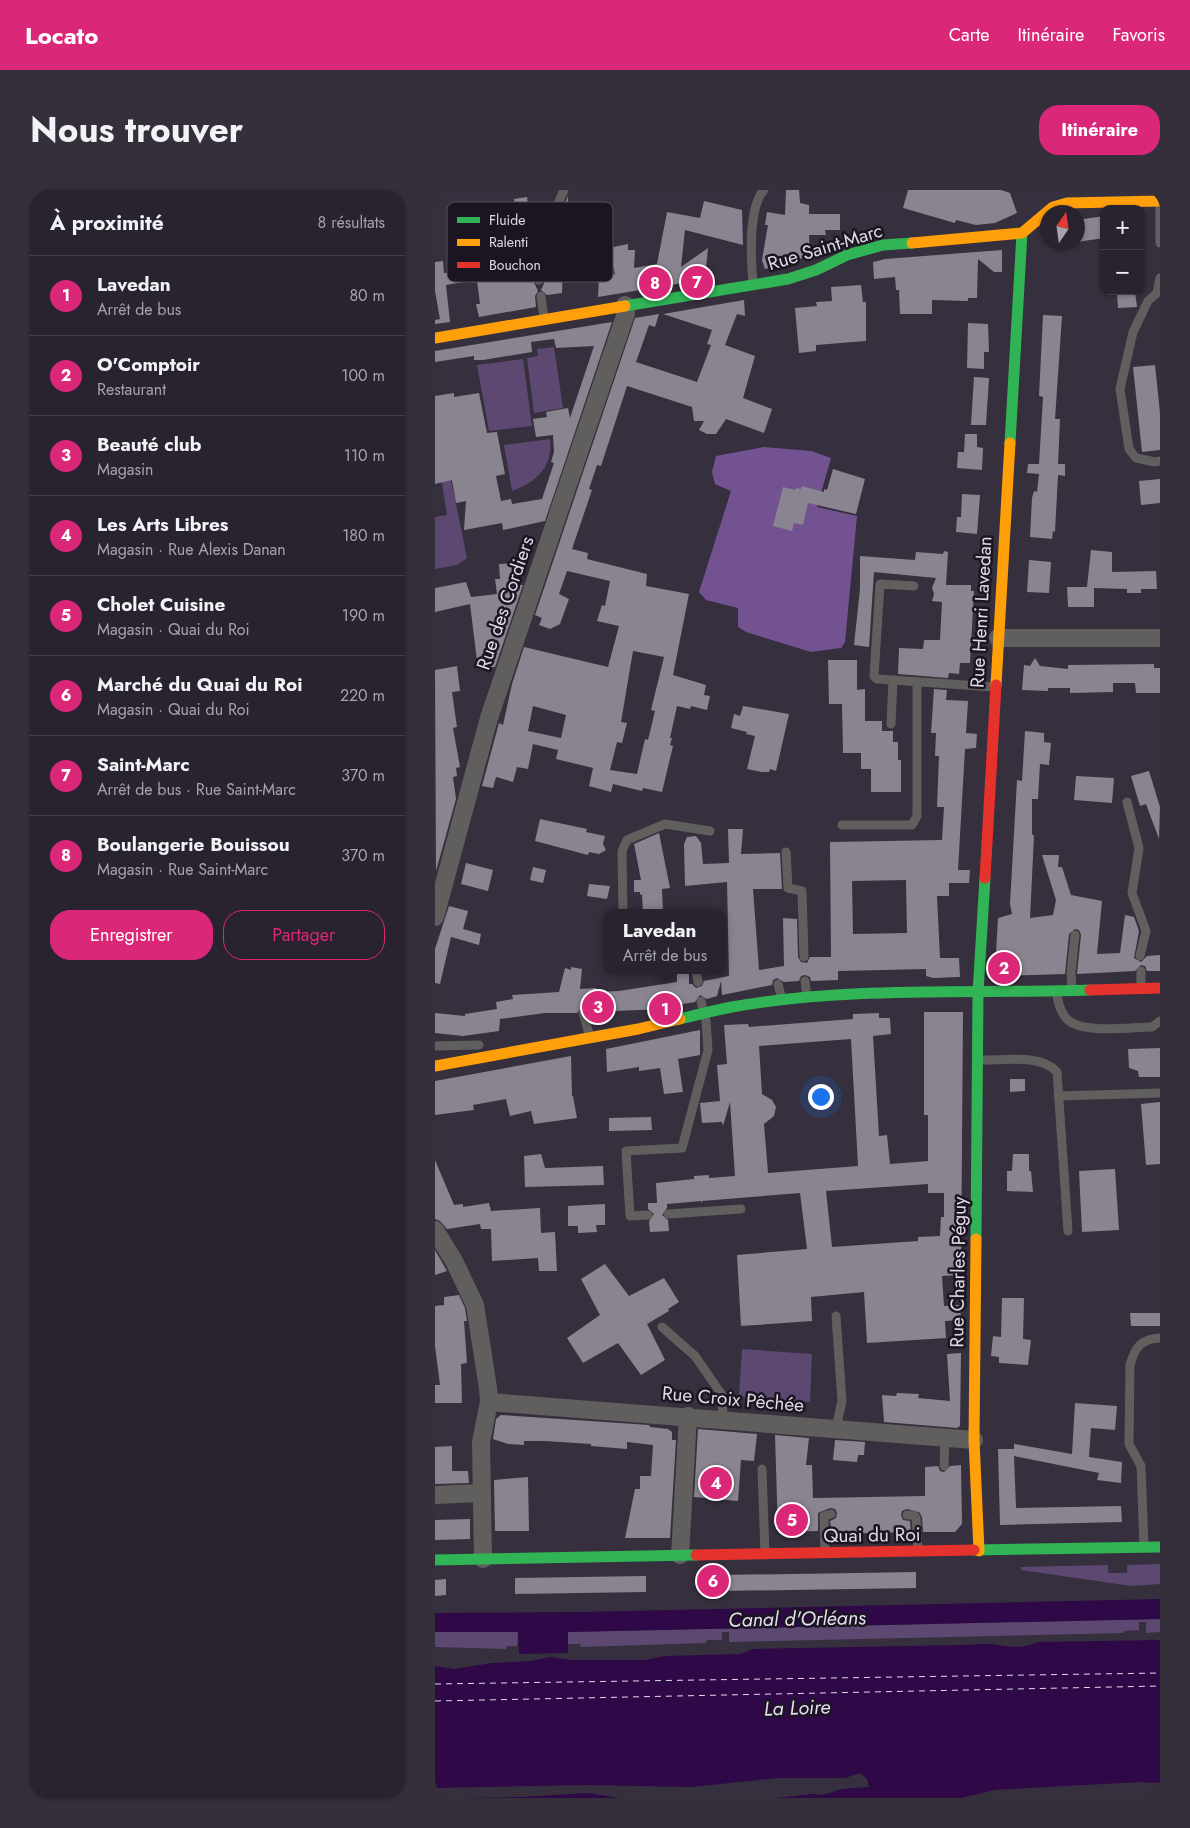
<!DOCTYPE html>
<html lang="fr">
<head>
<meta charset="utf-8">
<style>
	:root { --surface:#28232e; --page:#342f3a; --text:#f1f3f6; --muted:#a5a4aa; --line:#44404a; --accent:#db2777 }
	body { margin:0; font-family:Jost,sans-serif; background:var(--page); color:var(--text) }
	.controls { position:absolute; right:15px; top:15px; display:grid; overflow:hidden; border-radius:10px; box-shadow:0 1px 4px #0004 }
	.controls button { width:45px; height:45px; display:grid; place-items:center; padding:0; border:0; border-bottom:1px solid var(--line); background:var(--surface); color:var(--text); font:25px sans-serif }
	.compass { position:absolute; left:605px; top:15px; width:45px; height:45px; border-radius:50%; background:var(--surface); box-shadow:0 1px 4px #0004; rotate:13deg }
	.you { position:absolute; left:385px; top:906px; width:18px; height:18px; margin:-12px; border:4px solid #fff; border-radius:50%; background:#1a73e8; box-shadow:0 0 0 8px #1a73e833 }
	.badge { display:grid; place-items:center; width:32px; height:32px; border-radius:50%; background:var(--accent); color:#fff; font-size:16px; font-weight:700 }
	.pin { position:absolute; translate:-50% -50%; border:2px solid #fff; box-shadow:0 1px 5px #0006 }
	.popup { position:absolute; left:169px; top:719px; width:122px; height:65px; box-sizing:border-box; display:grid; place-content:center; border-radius:10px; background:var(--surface); filter:drop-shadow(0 1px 4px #0005); font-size:16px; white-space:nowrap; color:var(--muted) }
	.popup b { font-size:19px; color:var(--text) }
	.popup::after { content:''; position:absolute; left:50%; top:100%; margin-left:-10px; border:10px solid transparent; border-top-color:var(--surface) }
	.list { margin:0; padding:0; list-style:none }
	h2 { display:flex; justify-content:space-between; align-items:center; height:65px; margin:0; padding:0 20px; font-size:21px }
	h2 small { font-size:16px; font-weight:400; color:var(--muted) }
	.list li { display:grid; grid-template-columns:32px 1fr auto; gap:15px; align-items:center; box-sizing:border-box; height:80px; padding:0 20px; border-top:1px solid var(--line) }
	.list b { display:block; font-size:19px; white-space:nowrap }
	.list p { margin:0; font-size:16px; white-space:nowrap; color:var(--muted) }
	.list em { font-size:16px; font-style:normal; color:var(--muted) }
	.actions { display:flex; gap:10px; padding:15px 20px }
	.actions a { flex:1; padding:11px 0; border:1px solid var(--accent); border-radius:20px; text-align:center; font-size:18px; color:var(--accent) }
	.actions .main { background:var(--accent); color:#fff }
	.map { position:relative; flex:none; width:725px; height:1608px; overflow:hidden; border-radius:20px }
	header { display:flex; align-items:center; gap:30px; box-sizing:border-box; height:70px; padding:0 25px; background:var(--accent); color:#fff }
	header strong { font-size:24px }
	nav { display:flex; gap:28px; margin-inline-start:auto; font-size:18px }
	.intro { display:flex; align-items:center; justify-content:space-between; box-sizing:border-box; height:120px; padding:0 30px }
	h1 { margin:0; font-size:35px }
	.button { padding:12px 22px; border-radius:20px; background:var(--accent); color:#fff; font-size:18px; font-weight:700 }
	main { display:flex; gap:30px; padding:0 30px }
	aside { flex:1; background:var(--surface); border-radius:20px; box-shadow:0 1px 4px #0004 }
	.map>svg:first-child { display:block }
</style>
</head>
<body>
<header>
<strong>Locato</strong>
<nav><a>Carte</a><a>Itinéraire</a><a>Favoris</a></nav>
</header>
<div class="intro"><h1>Nous trouver</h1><a class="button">Itinéraire</a></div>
<main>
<aside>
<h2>À proximité<small>8 résultats</small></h2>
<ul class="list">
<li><span class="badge">1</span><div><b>Lavedan</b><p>Arrêt de bus</p></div><em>80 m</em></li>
<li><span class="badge">2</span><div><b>O'Comptoir</b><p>Restaurant</p></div><em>100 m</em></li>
<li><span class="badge">3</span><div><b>Beauté club</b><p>Magasin</p></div><em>110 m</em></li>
<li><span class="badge">4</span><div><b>Les Arts Libres</b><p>Magasin · Rue Alexis Danan</p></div><em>180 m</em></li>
<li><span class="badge">5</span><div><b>Cholet Cuisine</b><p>Magasin · Quai du Roi</p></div><em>190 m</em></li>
<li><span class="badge">6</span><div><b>Marché du Quai du Roi</b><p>Magasin · Quai du Roi</p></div><em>220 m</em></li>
<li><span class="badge">7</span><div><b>Saint-Marc</b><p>Arrêt de bus · Rue Saint-Marc</p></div><em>370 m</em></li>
<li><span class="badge">8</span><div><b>Boulangerie Bouissou</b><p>Magasin · Rue Saint-Marc</p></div><em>370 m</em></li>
</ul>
<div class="actions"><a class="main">Enregistrer</a><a>Partager</a></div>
</aside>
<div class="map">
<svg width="725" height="1608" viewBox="0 0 725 1608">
	<rect width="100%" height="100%" fill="#362f3d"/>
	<g fill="#5d4872">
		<polygon points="119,157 128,218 99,223 92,168 103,166 102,159"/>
		<polygon points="88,169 97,236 54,241 42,175"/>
		<path d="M115 249C118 278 101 292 77 301L69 255Z"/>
		<polygon points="10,260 32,368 22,375 0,379 0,327 12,325 2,262"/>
		<polygon points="307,1159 377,1164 375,1212 304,1207"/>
		<polygon points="725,1374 725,1394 696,1396 586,1380 586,1377 673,1375 673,1383 692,1383 692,1375"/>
		<polygon points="725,1429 725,1442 711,1443 711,1432 704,1432 704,1440 689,1441 688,1443 294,1452 294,1442 287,1442 287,1450 272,1450 271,1453 146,1457 145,1454 133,1454 133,1442"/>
		<polygon points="0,1442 83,1442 82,1456 72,1456 71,1459 0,1457"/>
	</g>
	<polygon fill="#735291" points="329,257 376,261 396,268 382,317 422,326 410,452 406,458 376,462 311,442 303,437 303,418 271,410 264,402 296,301 280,294 277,282 281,266"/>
	<g fill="#2f0848">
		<polygon points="725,1409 725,1429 133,1442 133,1463 84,1464 83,1442 0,1442 0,1423 146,1422"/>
		<path d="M725 1450V1593L705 1592 560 1600 526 1608H341L378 1604 388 1605 407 1599 434 1597 432 1589 425 1583 410 1588H343L257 1597 152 1595 0 1598V1476L19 1479 57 1473 95 1471 116 1467 136 1470H210L230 1466 305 1464 319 1459 525 1455C535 1455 546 1453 557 1454 574 1457 586 1459 603 1452Z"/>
		<polygon points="153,1603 184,1608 28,1608 86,1607"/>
	</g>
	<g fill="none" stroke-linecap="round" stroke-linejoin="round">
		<g stroke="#e5dcf0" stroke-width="1" stroke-dasharray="6 5" stroke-linecap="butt">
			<polyline points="0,1494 725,1483"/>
			<polyline points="0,1511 725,1496"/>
		</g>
	</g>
	<g fill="#8a8491" fill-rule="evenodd">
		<polygon points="351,0 364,0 365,13 374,15 374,24 405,24 405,40 390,40 391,45 374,45 375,66 330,79 327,70 333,35 330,35 332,22 350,25"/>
		<polygon points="473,0 566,0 575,3 582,23 560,33 541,35 521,30 520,33 468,18"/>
		<polygon points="133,6 133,59 153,59 154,75 128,75 127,103 112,105 106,100 110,91 112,68 118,45"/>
		<polygon points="92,7 94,24 81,25 79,9"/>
		<polygon points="269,11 307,20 308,55 250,40 246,77 273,58 271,79 261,78 260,91 163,107 164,87 180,84 174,58 193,54 193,60 200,60 199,78 222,74 232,22 265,28"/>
		<polygon points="669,26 669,48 642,52 642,30"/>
		<polygon points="97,47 99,69 98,90 103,101 100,106 101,117 44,127 41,114 45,114 42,90 28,92 11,95 15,132 0,134 0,130 5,129 0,101 0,72 8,71 9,83 20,82 31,73 37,79 58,76 59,86 86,83 82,48"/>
		<polygon points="567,60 567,82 559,82 543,69 542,108 533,108 533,111 497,110 497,124 465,124 464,100 461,100 460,87 439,89 438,72 450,69"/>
		<polygon points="426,95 428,112 431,112 431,151 381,155 381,161 364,163 360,118 382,116 381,112 397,111 396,97"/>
		<polygon points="700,102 702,117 683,118 682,104"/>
		<path d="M309 110 310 126 302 124 290 155 320 166 308 208 337 219 329 243 291 229 281 244H272L264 240 269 231H259L257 217 192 196 166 276 162 275 154 299 157 300 137 359 153 363 152 369 212 384 211 396 254 404 238 485 271 495 269 505 275 506 272 520 256 516 255 519 242 516 235 548H237L235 555 238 556 227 602 208 598 207 601 178 594 176 602 154 596 158 578 121 569 123 560 98 554 93 579 82 577 78 592 61 587 58 598 47 596 64 533 68 535 77 494 89 457 173 477 184 436 162 431 167 415 170 416 175 391 132 381 124 404 134 409 125 434 115 439 104 435 107 428 100 425 200 128 224 124 220 137 214 135 201 172 262 192 276 155 272 154 277 140 228 124ZM198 461 229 467 216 520 220 521 213 550 210 549 202 584 175 580 182 552 187 553 192 533 186 532ZM98 516 131 525 126 548 93 541Z"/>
		<polygon points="608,125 627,126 620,229 625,229 623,274 630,274 630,286 623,285 620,342 618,341 617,349 595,347 597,308 599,301 602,302 604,284 592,283 593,274 604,274 608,207 604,206"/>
		<polygon points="177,132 110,331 68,340 67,333 29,340 31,311 21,313 17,290 0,294 0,206 19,203 19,207 44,203 52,243 62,242 70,284 61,286 66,311 76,309 77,314 107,309 119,273 116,272 119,262 118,245 101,247 98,229 112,227 111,222 133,218 135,228 159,156 121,158 119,149 96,152 97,162 48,170 39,170 39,166 0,172 0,161"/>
		<polygon points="533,133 553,134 554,162 549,162 549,179 532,178"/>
		<polygon points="720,175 725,223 725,260 707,262 698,177"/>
		<polygon points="539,187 554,188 551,235 536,235"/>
		<polygon points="530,244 542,244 542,257 548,258 547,280 522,278 523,262 529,262"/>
		<polygon points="398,279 430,289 421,324 373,313 368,335 359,333 357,341 338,336 348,297 360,300 361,298 366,299 367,296 389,302 389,299 392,300"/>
		<polygon points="725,289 725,313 706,315 704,291"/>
		<polygon points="527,304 545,305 542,344 521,342 522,327 526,327"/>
		<polygon points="656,360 677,362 677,382 721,381 722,399 706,399 706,403 692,403 692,399 659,398 659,417 633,417 632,397 652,397"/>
		<polygon points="509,361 513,362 511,395 536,395 536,401 539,401 535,473 525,473 524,484 514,483 513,488 463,484 464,458 488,459 489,450 505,450 507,412 497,411 499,404 497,398 501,388 439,382 434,457 419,455 425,399 425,366 480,370 481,362 508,364"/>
		<polygon points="594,370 616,372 614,403 592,402"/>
		<polygon points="82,373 83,395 88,395 60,477 43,479 35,414 0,422 0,398 31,392 36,407 62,404 60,389 65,389 64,374"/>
		<polygon points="600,468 605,476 633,479 633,475 719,474 719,478 725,478 725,503 701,503 700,493 678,493 678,502 635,503 635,498 613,498 613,501 587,500 589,475 595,476"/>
		<polygon points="393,470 422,470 422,500 430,499 430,531 447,531 447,541 458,541 458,552 463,552 463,570 466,570 466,602 436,602 436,579 426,579 426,563 408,563 407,514 394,514"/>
		<polygon points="22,476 25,501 17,502 22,537 18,538 25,577 21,578 22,586 18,587 21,609 1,681 0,480"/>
		<path d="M499 499 512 500 511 510 533 511 531 543 542 544 541 558 530 559 523 680H535L534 693H514V706H502L505 768H524L525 787 498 788 491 786V779L403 781V790L376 791 375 787 370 785 366 786 364 791 349 792 342 788 338 790 337 795 287 805 286 791 282 806 272 809 265 805 260 812 235 816 229 819 154 822 152 818 147 817 142 823H110L65 829 64 841 28 846 0 843V823L30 826V824L62 819 61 812 78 809 77 805 124 802 130 778 136 780V777L147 779 145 799 161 798V802L184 801 242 792V780H254V794H257L261 798 267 796 269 791 294 786 292 692 250 696 249 654 252 647 261 646 266 653 268 674 294 673 293 639H308L306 664 345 663 347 699H318L324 780 349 776 348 728 362 729 363 767 366 772 372 773 375 767H396L395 652 507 650 509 617H502L504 566H500L501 543H496ZM471 690 472 743 418 744 417 691Z"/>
		<polygon points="308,516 354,524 341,581 335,579 334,582 327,582 312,579 320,546 311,544 312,542 296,538 299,524 305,526"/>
		<polygon points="590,541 609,543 609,552 616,553 614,575 605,574 603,609 597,609 597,644 599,646 595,728 618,725 621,710 607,665 624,665 623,677 627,677 636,705 667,711 662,764 685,763 690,725 699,727 704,741 699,768 706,772 712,766 725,765 725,781 712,781 710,776 706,775 700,781 642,784 646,745 644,740 640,739 634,744 630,784 564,786 560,780 563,728 577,724 575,714 582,590 587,591"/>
		<polygon points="714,581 725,617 724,649 711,614 705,616 696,586"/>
		<polygon points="641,586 679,588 677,613 639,610"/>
		<polygon points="105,629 152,639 151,642 170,646 168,654 171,660 164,664 154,662 153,665 100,651"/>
		<polygon points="224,643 235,698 227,699 228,723 208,723 207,704 205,705 205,702 199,702 199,690 206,690 199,654"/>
		<polygon points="31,673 58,680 53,701 26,694"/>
		<polygon points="98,677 111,680 108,693 95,690"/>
		<polygon points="154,694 175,696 172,709 152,706"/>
		<polygon points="14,716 33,721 28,739 46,744 44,755 16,747 5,794 0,793 0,759"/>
		<path d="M489 822H528L526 1085 507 1086 509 1116 525 1115 526 1130 510 1131 511 1148 432 1153 429 1102 376 1107 377 1131 306 1136 302 1065 372 1059 365 1003 267 1011 266 1014V1011L232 1014V1018L227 1025 233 1030 234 1041 215 1042 214 1031 219 1024 213 1019V1013H222L221 993 259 989V986L274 985V988L300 986 295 912 288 936 287 932 267 933 265 913 285 911 282 875 292 874 289 835 313 834 314 837 418 829V824L444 823V828H455L456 844 438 846 444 946 452 945 455 974 493 971V925H489ZM416 849 423 976 333 983 329 934 339 926 341 917 337 910 327 904 324 856ZM493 994V1003H509V1027H506L505 1046 483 1047V1051L397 1057 391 1001Z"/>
		<polygon points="265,840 265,865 243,869 248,902 229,904 225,878 204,881 204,877 172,882 171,859"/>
		<polygon points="725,858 725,887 704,887 703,881 694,878 693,859"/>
		<polygon points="136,866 137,906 138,906 142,928 99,934 96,921 75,926 71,909 38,915 39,920 0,925 0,891"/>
		<polygon points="575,889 590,889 590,901 575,902"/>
		<polygon points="725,912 725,974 711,975 706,914"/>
		<polygon points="216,927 217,940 174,941 174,928"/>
		<polygon points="106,964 110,978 168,976 169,995 90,997 89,966"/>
		<polygon points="578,964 594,964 594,981 596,981 598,1002 572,1001 572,981 577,981"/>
		<polygon points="0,970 19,1015 28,1014 28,1017 54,1013 56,1021 105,1018 106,1043 120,1042 122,1081 104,1081 103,1068 57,1071 56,1039 46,1039 45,1034 12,1039 5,1031 0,1029"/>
		<polygon points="680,979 684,1040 647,1042 644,981"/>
		<polygon points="170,1014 170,1035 161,1035 162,1042 143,1043 143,1036 133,1036 133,1016"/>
		<polygon points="0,1060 12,1081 0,1085"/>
		<polygon points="170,1074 194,1106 229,1088 244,1112 233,1119 234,1121 212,1134 230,1170 206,1185 183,1153 148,1173 132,1148 165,1125 146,1089"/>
		<polygon points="24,1105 30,1118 32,1131 29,1131 32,1173 26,1174 27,1213 0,1213 0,1195 5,1195 0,1156 0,1116 9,1115 9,1107"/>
		<polygon points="567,1108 589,1108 588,1149 596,1150 593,1175 564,1173 564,1167 556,1166 558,1146 566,1147"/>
		<polygon points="695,1123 725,1123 725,1136 696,1136"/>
		<polygon points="526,1163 525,1236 522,1238 449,1232 447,1205 461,1206 462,1203 484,1204 483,1208 515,1211 512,1164"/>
		<polygon points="640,1213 682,1216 680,1240 656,1238 654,1267 687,1272 686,1293 662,1290 664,1283 579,1266 581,1318 686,1316 687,1332 565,1335 563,1259 579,1259 579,1254 637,1264"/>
		<polygon points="66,1225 214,1235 215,1237 233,1239 237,1242 237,1250 241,1250 235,1348 190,1348 200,1299 205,1299 205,1286 216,1286 218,1255 192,1252 192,1259 156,1256 156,1254 110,1251 89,1251 89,1255 73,1254 58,1249 61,1229"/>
		<polygon points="263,1239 322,1244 319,1271 306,1270 303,1311 259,1307"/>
		<polygon points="340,1245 374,1248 371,1275 377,1275 378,1308 490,1306 490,1277 503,1276 505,1281 509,1282 515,1276 526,1275 527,1334 520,1342 488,1342 487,1327 484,1322 472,1319 467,1321 466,1325 468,1330 475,1331 476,1342 397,1344 395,1331 401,1328 402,1323 400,1319 395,1318 383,1323 383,1341 343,1342"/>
		<polygon points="400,1250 430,1252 429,1265 423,1265 422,1272 398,1270"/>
		<polygon points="17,1256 17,1281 33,1281 34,1293 0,1294 0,1257"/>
		<polygon points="93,1287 94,1341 60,1341 59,1290"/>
		<polygon points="35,1329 35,1349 0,1350 0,1330"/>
		<polygon points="481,1382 481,1398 287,1401 287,1385"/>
		<polygon points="211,1386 211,1402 80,1404 80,1388"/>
		<polygon points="11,1389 11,1405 0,1406 0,1390"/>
	</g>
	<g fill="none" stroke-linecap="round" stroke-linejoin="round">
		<g stroke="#615f5e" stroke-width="9">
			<polyline points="725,11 725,53"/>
			<polyline points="725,88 722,103 713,111 698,142 685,199 694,259 701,268 720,272 725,271"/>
			<path d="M104 90C103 59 117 27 129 0"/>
			<path d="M318 94C316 71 313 17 329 0"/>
			<polyline points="106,106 109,128"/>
			<polyline points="479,396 445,394 439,486 442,489 559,497"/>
			<polyline points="456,534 458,490"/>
			<polyline points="692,612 704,658 697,703 711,741 705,766"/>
			<polyline points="407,635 477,635 482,626 482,492"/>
			<polyline points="351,662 353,698 367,701 369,767"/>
			<polyline points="188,723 187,661 192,650 230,634 275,641"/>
			<polyline points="261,780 263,792"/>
			<polyline points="706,781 706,798"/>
			<polyline points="370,791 372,808"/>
			<polyline points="343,794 347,810"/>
			<polyline points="637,800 636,783 640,745"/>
			<path d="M621 801C623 811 625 823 633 830 648 844 696 837 717 837L725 831"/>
			<polyline points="148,823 155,847"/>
			<polyline points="0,856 44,855"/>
			<path d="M543 870C566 871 605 863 622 882L633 1041"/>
			<polyline points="624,906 725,903"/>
			<polyline points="233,1024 306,1019"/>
			<polyline points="213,1025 195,1026 191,961 247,958 273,860 271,831 266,811"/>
			<polyline points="401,1126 407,1211 401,1238"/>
			<polyline points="227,1137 260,1166 287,1205 288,1229"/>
			<polyline points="509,1276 510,1247"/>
			<polyline points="327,1279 330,1364"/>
			<polyline points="472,1325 479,1325 481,1328 483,1361"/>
			<path d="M709 1356 706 1276 694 1254 695 1175C700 1157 706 1149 725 1148"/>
			<polyline points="390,1363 389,1326 396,1324"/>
		</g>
		<g stroke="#615f5e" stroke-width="18">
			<polyline points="563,448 725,448"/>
			<polyline points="0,727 54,528 191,123 190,115"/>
			<polyline points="0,1040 19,1071 40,1115 53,1198 54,1212 46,1252 48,1369"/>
			<polyline points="54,1212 539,1250"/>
			<polyline points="0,1305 46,1303"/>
			<polyline points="245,1365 253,1226"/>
		</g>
		<g stroke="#30b455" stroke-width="11">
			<polyline points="190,116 353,89 381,80 412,65 448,55 477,53"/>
			<polyline points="575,253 587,43"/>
			<path d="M245 829C262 825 280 820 297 817 414 796 537 804 655 800"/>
			<polyline points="541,1049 543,803 550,688"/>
			<polyline points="539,1360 725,1357"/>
			<polyline points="0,1370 261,1365"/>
		</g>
		<g stroke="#ff9f0a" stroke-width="11">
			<polyline points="477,53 587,43 618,17 632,13 725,11"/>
			<polyline points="0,148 190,116"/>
			<polyline points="561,495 575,253"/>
			<polyline points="0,876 203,839 245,829"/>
			<polyline points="541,1049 539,1250 544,1361"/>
		</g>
		<g stroke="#e5322d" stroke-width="11">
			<polyline points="550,688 561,495"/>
			<polyline points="655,800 725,798"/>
			<polyline points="261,1365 539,1360"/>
		</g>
	</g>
	<g text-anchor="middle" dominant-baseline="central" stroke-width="5" stroke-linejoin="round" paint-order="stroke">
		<g font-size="19" fill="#e0d8e9" stroke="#1a1520">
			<text transform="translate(390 57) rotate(-17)">Rue Saint-Marc</text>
			<text transform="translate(70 413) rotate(-71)">Rue des Cordiers</text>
			<text transform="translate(546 422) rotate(-87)">Rue Henri Lavedan</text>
			<text transform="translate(523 1082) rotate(-89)">Rue Charles Péguy</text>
			<text transform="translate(298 1209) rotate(5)">Rue Croix Pêchée</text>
			<text transform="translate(437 1345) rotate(-1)">Quai du Roi</text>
		</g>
		<g font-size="20" font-style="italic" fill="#e5dcf0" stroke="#1a1520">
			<text transform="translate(362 1429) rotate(-1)">Canal d'Orléans</text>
			<text transform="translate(362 1518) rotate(-2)">La Loire</text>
		</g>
	</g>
	<rect x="12" y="12" width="166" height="80" rx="8" fill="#1a1520" stroke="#55505c" stroke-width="1"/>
	<rect x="22" y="27" width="23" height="6" fill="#30b455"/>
	<rect x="22" y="49" width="23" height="7" fill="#ff9f0a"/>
	<rect x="22" y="72" width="23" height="6" fill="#e5322d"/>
	<g font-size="14" fill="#e0d8e9">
		<text x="54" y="35">Fluide</text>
		<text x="54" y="57">Ralenti</text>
		<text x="54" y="80">Bouchon</text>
	</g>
</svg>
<div class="controls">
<button>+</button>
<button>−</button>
</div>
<svg class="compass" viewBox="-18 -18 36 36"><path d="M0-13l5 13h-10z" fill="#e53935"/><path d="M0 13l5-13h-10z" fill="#a5a4aa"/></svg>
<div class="you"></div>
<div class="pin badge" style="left:230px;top:819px">1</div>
<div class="popup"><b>Lavedan</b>Arrêt de bus</div>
<div class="pin badge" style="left:569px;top:778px">2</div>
<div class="pin badge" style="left:163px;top:817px">3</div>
<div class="pin badge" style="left:281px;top:1293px">4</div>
<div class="pin badge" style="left:357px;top:1330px">5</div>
<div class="pin badge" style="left:278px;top:1391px">6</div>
<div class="pin badge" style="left:262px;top:92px">7</div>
<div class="pin badge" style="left:220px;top:93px">8</div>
</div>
</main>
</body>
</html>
